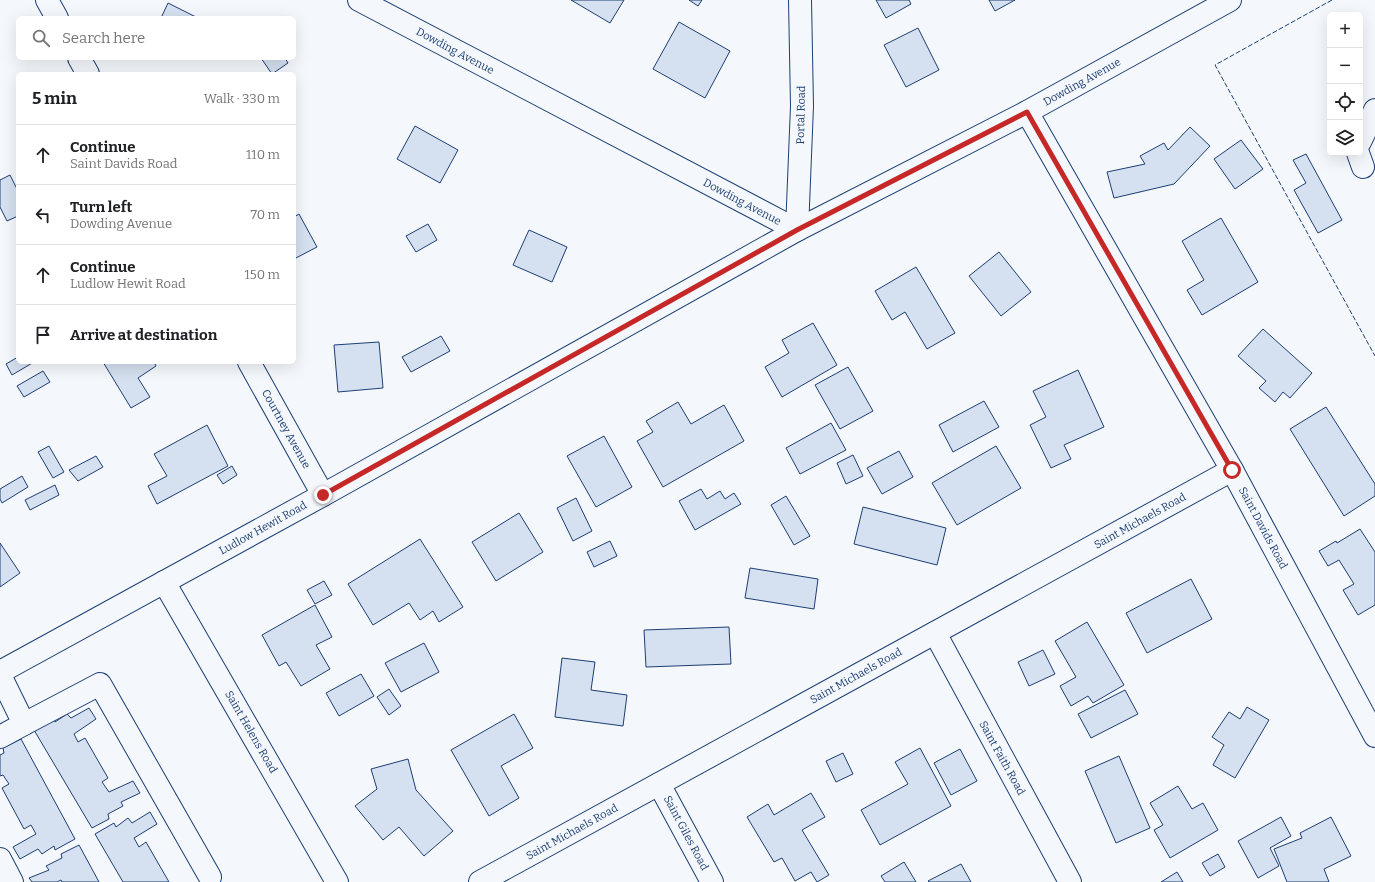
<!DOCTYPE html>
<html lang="en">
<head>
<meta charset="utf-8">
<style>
	:root { --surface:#fff; --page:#f6f6f6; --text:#202124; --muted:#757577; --line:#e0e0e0 }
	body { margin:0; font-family:Bitter,serif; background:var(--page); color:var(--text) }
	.controls { position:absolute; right:12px; top:12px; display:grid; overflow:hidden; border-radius:6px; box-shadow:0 4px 16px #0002 }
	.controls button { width:36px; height:36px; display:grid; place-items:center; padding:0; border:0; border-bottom:1px solid var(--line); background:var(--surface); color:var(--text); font:20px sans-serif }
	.stop { position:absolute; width:12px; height:12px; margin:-9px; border:3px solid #c62828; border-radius:50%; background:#fff }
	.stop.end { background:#c62828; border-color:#fff; box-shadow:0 1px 4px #0008 }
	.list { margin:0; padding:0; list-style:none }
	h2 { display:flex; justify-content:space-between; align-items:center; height:52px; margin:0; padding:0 16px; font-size:17px }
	h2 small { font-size:13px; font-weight:400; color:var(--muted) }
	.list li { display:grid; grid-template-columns:26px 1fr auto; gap:12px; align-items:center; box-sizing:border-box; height:60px; padding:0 16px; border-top:1px solid var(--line) }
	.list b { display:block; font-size:15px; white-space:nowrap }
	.list p { margin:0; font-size:13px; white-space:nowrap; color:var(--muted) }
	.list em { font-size:13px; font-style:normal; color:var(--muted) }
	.icon { flex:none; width:22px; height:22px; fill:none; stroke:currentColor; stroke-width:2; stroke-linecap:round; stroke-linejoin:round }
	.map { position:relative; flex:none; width:1375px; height:882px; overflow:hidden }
	.search { position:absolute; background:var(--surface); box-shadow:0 4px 16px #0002; left:16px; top:16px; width:280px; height:44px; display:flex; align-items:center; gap:10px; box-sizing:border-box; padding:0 14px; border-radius:6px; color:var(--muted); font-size:15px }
	.panel { position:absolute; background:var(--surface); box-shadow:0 4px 16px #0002; left:16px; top:72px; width:280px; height:292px; border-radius:6px }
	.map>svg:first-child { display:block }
</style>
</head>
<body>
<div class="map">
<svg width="1375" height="882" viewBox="0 0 1375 882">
	<rect width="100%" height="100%" fill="#f4f7fb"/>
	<g fill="#d5e0f0" stroke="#1d3f73">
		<polygon points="571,0 624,0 610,23"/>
		<polygon points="689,0 702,0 698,6"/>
		<polygon points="876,0 909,0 911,4 886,18"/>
		<polygon points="989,0 1015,0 995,11"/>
		<polygon points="168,3 198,18 161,18"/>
		<polygon points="679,22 730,51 705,98 653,69"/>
		<polygon points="918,28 939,70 906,87 884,45"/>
		<polygon points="261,58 285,58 288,63 272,74"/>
		<polygon points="415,126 458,150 440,183 397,159"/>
		<polygon points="1190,127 1210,146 1174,184 1114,198 1107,172 1145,164 1140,156 1164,143 1168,150"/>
		<polygon points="1241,140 1263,169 1235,189 1214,159"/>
		<polygon points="1306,154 1342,220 1318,233 1294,190 1306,183 1293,160"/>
		<polygon points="10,175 18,191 18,216 7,221 0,207 0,180"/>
		<polygon points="299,214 317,247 294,259 294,217"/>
		<polygon points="1221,218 1258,282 1202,315 1187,290 1204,280 1182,241"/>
		<polygon points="428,224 437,240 416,252 406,236"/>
		<polygon points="529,230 567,247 552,282 513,265"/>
		<polygon points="999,252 1031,292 1001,316 969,276"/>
		<polygon points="916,267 955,333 927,349 905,312 892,320 875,291"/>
		<polygon points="813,323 837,365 782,397 765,367 789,353 782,340"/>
		<polygon points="1263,329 1312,373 1290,398 1283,392 1275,402 1259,388 1266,381 1238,356"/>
		<polygon points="441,336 450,351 411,372 402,357"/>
		<polygon points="379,342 383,388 338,392 334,345"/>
		<polygon points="18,357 18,362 34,362 12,375 6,364"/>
		<polygon points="103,362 154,362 156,366 138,378 150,397 131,408"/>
		<polygon points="848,367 873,411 840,429 815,385"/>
		<polygon points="1078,370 1104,427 1064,445 1071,459 1051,468 1030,425 1046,417 1033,391"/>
		<polygon points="43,371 50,382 24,397 17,386"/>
		<polygon points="984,401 999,427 953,452 939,425"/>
		<polygon points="678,402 691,424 724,405 744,441 663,487 637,441 653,432 646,421"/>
		<polygon points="1326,407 1375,484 1375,496 1344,516 1290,429"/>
		<polygon points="831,423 846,450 800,474 786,448"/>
		<polygon points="207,425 228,466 157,504 148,486 167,476 154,454"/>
		<polygon points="604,436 632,487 596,507 567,456"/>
		<polygon points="49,446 64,472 53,478 38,452"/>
		<polygon points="996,446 1021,488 957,525 932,483"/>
		<polygon points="899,451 913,477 882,494 867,468"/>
		<polygon points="853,455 863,476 846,484 837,463"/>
		<polygon points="96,456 103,467 78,481 69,470"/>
		<polygon points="232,466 237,475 223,484 217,475"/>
		<polygon points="22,476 28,487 2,503 0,499 0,489"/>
		<polygon points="55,485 59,495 30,510 25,500"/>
		<polygon points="701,489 707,499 720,491 725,499 734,493 741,504 695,530 679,501"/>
		<polygon points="786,496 810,536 794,545 771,505"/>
		<polygon points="576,498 592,531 573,541 557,508"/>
		<polygon points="863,507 946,528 937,565 854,544"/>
		<polygon points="519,513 543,552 496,581 472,542"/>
		<polygon points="1360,529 1375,552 1375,605 1358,615 1343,590 1354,584 1339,560 1328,566 1319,551 1336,541 1337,543"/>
		<polygon points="420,539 463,607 439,622 433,611 420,620 409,603 373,625 348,584"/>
		<polygon points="610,541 617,556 594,567 587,552"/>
		<polygon points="0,543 20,573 0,587"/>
		<polygon points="750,568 818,579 814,609 745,598"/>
		<polygon points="1191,579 1212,619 1147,653 1126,613"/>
		<polygon points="324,581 332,595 315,604 307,590"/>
		<polygon points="315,605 332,637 316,645 330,669 301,686 286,662 279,666 262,635"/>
		<polygon points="1087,622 1124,685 1093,703 1088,696 1071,706 1060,686 1076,677 1055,641"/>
		<polygon points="729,627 731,664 646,667 644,630"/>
		<polygon points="424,643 439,672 401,692 385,663"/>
		<polygon points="1043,650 1055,674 1029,686 1018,662"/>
		<polygon points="562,658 595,662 591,690 627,695 623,726 555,717"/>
		<polygon points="361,674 374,696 339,716 326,693"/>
		<polygon points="389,689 401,706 389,715 377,697"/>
		<polygon points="1125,690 1138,714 1091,738 1078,714"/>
		<polygon points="1247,707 1269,720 1235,778 1213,765 1224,745 1212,737 1229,712 1240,719"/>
		<polygon points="89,708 96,719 74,734 78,742 85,738 108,778 102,782 109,792 133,781 140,793 121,802 123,806 108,814 109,819 92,828 34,730 53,718 55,722 67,714 71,718"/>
		<polygon points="514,714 533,748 501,766 519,798 489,816 451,750"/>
		<polygon points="21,739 75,839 55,850 54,846 42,854 38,849 20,859 13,847 36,834 31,825 24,829 2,788 9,784 3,775 0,776 0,755 4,753 3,748"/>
		<polygon points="920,748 951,806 880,845 861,810 908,784 895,762"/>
		<polygon points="960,749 977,781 951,795 934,763"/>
		<polygon points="843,753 853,774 836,782 826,761"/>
		<polygon points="1119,756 1150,828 1116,843 1085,771"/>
		<polygon points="408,759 416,790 453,831 424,856 399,827 383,840 355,806 377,789 371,769"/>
		<polygon points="1178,786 1192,809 1203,803 1218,830 1170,858 1154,830 1163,825 1150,803"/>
		<polygon points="811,793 825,817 802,830 829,875 817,882 811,872 795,881 782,858 774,862 747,817 768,804 774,815"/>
		<polygon points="150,812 157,824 134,838 139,847 146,842 169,882 123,882 95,834 114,823 116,827 128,818 132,823"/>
		<polygon points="1281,817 1291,836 1270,848 1279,866 1258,878 1238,841"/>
		<polygon points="1331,817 1351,856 1324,869 1329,882 1287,882 1274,849 1302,838 1300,833"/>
		<polygon points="79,845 99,882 62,882 61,880 57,882 32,882 29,878 49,870 46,866 62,858 61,854"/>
		<polygon points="1218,854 1225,867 1210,876 1202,863"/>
		<polygon points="904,862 916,882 885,882 881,876"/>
		<polygon points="961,864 971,882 929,882 928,881"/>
		<polygon points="1177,872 1183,882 1161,882"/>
	</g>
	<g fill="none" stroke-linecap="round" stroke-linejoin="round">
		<g stroke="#1d3f73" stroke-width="24">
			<g id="minor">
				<polyline points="47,0 57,18"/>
				<polyline points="359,0 797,230 1027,112 1230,0"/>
				<polyline points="79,58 88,74"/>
				<polyline points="1027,112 1232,470 1375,736"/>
				<polyline points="1360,142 1375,110"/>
				<polyline points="1358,153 1363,167"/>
				<polyline points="249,362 323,495"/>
				<polyline points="164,582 337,882"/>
				<polyline points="935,633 1070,882"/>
				<polyline points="0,672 323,495 797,230 802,106 800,0"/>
				<polyline points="0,675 24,724 0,737"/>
				<polyline points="24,724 100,684 210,877"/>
				<polyline points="659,784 712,882"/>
				<polyline points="0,859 12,882"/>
				<polyline points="480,882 1232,470"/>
			</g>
		</g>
		<use href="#minor" stroke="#f4f7fb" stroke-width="22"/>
		<polyline stroke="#1d3f73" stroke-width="1" stroke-dasharray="5 2" stroke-linecap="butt" points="1332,0 1215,65 1375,356"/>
	</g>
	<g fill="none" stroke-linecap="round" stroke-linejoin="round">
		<polyline stroke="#c62828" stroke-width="5" points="323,495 797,230 1027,112 1232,470"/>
	</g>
	<g text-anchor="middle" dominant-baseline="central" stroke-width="3" stroke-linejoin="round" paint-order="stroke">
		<g font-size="11" fill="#1d3f73" stroke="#f4f7fb">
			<text transform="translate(455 51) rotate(28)">Dowding Avenue</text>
			<text transform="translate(1082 82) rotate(-29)">Dowding Avenue</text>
			<text transform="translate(801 115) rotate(-89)">Portal Road</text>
			<text transform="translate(742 202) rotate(28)">Dowding Avenue</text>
			<text transform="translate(286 429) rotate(61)">Courtney Avenue</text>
			<text transform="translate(1140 521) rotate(-29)">Saint Michaels Road</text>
			<text transform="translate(263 528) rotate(-29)">Ludlow Hewit Road</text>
			<text transform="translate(1263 528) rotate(62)">Saint Davids Road</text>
			<text transform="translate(856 676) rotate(-29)">Saint Michaels Road</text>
			<text transform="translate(251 732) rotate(60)">Saint Helens Road</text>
			<text transform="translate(1002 758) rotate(61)">Saint Faith Road</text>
			<text transform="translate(572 832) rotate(-29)">Saint Michaels Road</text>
			<text transform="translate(686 833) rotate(62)">Saint Giles Road</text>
		</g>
	</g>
</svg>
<div class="controls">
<button>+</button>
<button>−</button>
<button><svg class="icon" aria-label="locate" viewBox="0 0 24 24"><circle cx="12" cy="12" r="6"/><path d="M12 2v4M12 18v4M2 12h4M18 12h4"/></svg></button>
<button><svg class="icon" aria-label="layers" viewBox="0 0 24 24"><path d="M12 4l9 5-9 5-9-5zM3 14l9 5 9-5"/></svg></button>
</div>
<div class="stop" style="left:1232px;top:470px"></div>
<div class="stop end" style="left:323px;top:495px"></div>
<div class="search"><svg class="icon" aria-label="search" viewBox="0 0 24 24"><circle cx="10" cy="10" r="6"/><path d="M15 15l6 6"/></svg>Search here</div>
<section class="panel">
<h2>5 min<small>Walk · 330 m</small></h2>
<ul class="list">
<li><svg class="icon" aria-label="ahead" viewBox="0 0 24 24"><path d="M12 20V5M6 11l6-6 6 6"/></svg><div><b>Continue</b><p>Saint Davids Road</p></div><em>110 m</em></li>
<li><svg class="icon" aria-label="left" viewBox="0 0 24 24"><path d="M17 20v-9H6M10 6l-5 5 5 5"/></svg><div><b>Turn left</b><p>Dowding Avenue</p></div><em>70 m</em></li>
<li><svg class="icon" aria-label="ahead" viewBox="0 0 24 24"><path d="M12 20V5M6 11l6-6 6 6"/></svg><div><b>Continue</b><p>Ludlow Hewit Road</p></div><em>150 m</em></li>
<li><svg class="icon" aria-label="arrive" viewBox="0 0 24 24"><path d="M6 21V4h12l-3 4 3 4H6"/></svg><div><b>Arrive at destination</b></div></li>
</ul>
</section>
</div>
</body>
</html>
